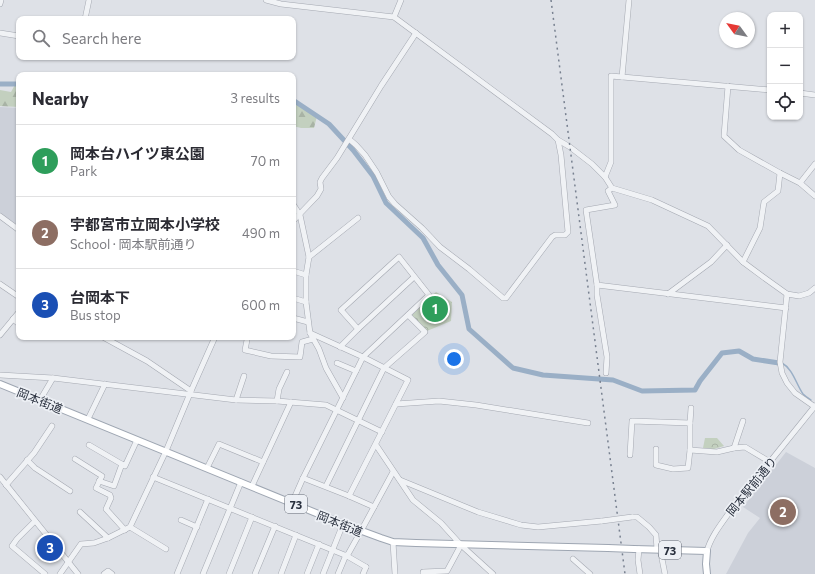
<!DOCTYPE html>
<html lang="en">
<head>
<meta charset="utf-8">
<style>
	:root { --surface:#fff; --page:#f7f7f7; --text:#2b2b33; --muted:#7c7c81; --line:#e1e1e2; --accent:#db2777 }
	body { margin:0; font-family:Commissioner,"Noto Sans JP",sans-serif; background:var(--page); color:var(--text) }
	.controls { position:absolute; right:12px; top:12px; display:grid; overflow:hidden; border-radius:8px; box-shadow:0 1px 3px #0004 }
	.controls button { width:36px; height:36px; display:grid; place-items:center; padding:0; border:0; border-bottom:1px solid var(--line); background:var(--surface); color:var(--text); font:20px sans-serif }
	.compass { position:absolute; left:719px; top:12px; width:36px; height:36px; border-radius:50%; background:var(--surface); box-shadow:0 1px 3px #0004; rotate:303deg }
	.you { position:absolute; left:454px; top:359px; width:14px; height:14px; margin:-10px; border:3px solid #fff; border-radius:50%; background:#1a73e8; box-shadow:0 0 0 6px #1a73e833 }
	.badge { display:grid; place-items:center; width:26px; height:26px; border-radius:50%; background:var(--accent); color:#fff; font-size:13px; font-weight:700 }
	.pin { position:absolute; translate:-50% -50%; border:2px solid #fff; box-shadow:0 1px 4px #0006 }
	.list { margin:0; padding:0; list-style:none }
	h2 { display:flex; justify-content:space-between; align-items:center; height:52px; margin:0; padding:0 16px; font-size:17px }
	h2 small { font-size:13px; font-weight:400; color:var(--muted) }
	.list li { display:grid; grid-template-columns:26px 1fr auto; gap:12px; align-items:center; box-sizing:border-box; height:72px; padding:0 16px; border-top:1px solid var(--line) }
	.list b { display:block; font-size:15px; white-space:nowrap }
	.list p { margin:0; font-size:13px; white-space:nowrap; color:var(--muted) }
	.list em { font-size:13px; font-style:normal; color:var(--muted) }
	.icon { flex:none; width:22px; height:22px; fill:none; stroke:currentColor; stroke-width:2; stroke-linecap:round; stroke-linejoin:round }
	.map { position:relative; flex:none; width:815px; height:574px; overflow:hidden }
	.search { position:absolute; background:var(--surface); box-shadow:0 1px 3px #0004; left:16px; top:16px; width:280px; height:44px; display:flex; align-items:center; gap:10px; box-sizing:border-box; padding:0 14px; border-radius:8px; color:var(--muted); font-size:15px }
	.panel { position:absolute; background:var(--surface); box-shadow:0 1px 3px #0004; left:16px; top:72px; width:280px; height:268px; border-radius:8px }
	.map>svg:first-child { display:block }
</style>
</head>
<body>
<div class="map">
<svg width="815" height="574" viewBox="0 0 815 574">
	<defs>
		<pattern id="forest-firs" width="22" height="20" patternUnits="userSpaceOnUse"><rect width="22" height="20" fill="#c3d0bf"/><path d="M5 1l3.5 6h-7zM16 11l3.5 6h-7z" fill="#a8b3a5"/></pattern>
		<pattern id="park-crowns" width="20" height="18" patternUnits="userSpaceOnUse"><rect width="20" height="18" fill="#c3d0bf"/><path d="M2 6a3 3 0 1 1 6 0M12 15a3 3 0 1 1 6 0" fill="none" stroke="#a8b3a5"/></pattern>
	</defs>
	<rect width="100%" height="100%" fill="#dee1e7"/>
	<g fill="#ccd0d9">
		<polygon points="0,107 19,108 19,226 0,213"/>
		<polygon points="786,452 815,468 815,574 726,574 748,533 760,518 743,507"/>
	</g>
	<g fill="url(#forest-firs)">
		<polygon points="18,79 19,79 19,107 0,106 0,90 11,92"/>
		<polygon points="293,100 317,116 314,128 301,128 293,126"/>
	</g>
	<g fill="url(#park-crowns)">
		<polygon points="436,292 452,302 451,321 427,331 412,315"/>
		<polygon points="705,438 717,438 724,446 714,449 703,448"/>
	</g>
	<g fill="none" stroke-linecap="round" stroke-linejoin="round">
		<path stroke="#9aafc6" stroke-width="1.5" d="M782 363C793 369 796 384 803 394 805 396 808 398 811 400"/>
		<g stroke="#9aafc6" stroke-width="5">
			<polyline points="0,84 19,84"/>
			<polyline points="293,100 329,124 353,150 373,176 386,203 423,238 438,265 462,295 469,329 513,368 543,375 613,380 642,391 695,390 700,381 722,353 739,351 753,359 779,363"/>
		</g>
		<g stroke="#a4a8b1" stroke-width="6">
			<g id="minor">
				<polyline points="266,0 281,4 394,17 552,134 558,140 561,155 568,232 565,235 555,235 552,237 506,298 503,298 469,269 440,247 422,228 395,204 389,197 377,173 365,155 356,145 349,139"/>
				<polyline points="0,4 1,0"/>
				<polyline points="394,17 401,0"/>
				<polyline points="85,19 89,0"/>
				<polyline points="0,33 19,36"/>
				<polyline points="622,77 629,0"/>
				<polyline points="728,86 724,136 739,150 780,173 800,183 815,196"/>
				<polyline points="800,93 815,95"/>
				<polyline points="558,140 570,147 592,164 605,177 612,188 652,200 708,226 743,262 766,279 787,294 799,296 809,293 815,288"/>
				<polyline points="605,177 611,162 611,76 770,90"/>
				<polyline points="800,183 815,164"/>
				<polyline points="612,188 608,191 615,205 586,210 597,285 786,308"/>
				<polyline points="293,204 300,215 309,257 306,275 306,302 310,333 319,349 326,368 343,398"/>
				<polyline points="0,216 19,230"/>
				<polyline points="293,221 317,196 321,189 320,182 322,178 337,158 381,86 416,33"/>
				<polyline points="309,257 358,218"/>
				<polyline points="743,262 760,228 764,202 778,191 780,173"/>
				<polyline points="293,271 306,275"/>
				<polyline points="0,284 19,297"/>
				<polyline points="597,285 597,295 607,357 606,373"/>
				<polyline points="668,294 711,262 727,245"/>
				<polyline points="787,294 780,362 782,373 787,383 795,393 815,407"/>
				<polyline points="293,298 306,302"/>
				<polyline points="293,318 308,322"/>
				<polyline points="13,319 19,324"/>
				<polyline points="310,333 363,357 408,380 349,496"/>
				<polyline points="0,335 19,312"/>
				<polyline points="103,337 147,361 191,391"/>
				<polyline points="247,340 245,350 271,356 300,357 302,342 313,339"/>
				<polyline points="340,347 358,329 414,277"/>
				<polyline points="337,363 356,371"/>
				<polyline points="0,375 53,378 236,400 277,401 326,405 382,432"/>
				<polyline points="40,400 53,378"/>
				<polyline points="236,400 244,376"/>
				<polyline points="277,401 279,389 287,372"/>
				<polyline points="396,404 439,401 476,405 588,423"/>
				<polyline points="88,419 105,384"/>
				<polyline points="690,423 691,408"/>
				<polyline points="89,445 125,466 137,440"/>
				<polyline points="376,445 413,500 441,523 461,545 493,574"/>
				<polyline points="734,448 743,421"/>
				<polyline points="656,449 656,465 673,469 688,468 690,450"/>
				<polyline points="630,455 632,421 690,423 690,450 717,452 734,448 745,447 770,462"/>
				<polyline points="75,459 102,476 96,488 110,495 111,498 106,509 125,530"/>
				<polyline points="27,460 35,468 70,491"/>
				<polyline points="207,468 219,444 263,462"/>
				<polyline points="0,477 78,574"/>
				<polyline points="153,477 347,556 366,567"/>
				<polyline points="303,478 349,496 374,507"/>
				<polyline points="400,480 478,512 521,525 538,527 602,521"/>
				<polyline points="99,481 114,486 122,464"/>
				<polyline points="6,485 34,453 52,426"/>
				<polyline points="252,486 291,402"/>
				<polyline points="326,486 384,368 425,332 408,315"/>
				<polyline points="292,503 303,478 363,357 429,295 399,257 341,310 358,329"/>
				<polyline points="80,512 108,538"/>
				<polyline points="632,517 637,517 649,527 656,535 657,549"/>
				<polyline points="181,520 197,527"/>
				<polyline points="35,521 17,539 12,546 45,574"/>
				<polyline points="130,527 166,549"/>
				<polyline points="393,542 395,574"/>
				<polyline points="639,549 638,560 640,574"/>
				<polyline points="660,549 665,574"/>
				<path d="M707 551C711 536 722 523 731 510L815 406"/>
				<polyline points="347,556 361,531 393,472"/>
				<polyline points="573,559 590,574"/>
				<polyline points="60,574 81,544 94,543 108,538 130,527 166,451 191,391 215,337"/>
				<polyline points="104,574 108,571 112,574"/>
				<polyline points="177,574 208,499"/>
				<polyline points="203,574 241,482"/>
				<polyline points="229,574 252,517"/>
				<polyline points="255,574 275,526"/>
				<polyline points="281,574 296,535"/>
				<polyline points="307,574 319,544"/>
				<polyline points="323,574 343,524"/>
				<polyline points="338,574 346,555"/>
				<polyline points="363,574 366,567"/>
				<polyline points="423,574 423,572 447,571 461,545"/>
			</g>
		</g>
		<g stroke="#9ea6b2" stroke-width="8">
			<g id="major">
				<polyline points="0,384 343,524 381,538 393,542 416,543 608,548"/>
				<polyline points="634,549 707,551 706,564 707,574"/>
			</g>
		</g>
		<use href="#minor" stroke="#f0f2f5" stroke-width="5"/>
		<use href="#major" stroke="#fff" stroke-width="6"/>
		<polyline stroke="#788190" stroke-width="1.5" stroke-dasharray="2 4" stroke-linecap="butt" points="551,0 625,574"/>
		<g stroke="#a4a8b1" stroke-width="6" stroke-linecap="butt">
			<polyline id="minor-bridge" points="602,521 632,517"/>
		</g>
		<g stroke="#9ea6b2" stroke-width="8" stroke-linecap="butt">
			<polyline id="major-bridge" points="608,548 634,549"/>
		</g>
		<use href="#minor-bridge" stroke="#f0f2f5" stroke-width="5"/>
		<use href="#major-bridge" stroke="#fff" stroke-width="6"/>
	</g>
	<g text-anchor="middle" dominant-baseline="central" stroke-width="3.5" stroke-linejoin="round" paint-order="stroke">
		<g fill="#edf0f5" stroke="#636974" stroke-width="1">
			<rect x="285" y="495" width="22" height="18" rx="3"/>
			<rect x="659" y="541" width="22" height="18" rx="3"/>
		</g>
		<g font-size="11" font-weight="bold" fill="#282f3d">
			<text x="296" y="504">73</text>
			<text x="670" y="550">73</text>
		</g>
		<g font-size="12" fill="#282f3d" stroke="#edf0f5">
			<text transform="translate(40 400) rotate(22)">岡本街道</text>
			<text transform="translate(751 486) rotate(-51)">岡本駅前通り</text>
			<text transform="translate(340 523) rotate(22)">岡本街道</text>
		</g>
	</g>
</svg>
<div class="controls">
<button>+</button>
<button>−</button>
<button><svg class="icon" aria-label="locate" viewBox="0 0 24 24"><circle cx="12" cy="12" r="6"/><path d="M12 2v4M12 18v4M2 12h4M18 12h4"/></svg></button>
</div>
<svg class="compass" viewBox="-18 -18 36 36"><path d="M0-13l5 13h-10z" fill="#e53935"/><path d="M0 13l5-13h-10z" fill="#7c7c81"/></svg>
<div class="you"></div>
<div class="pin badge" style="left:435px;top:309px;background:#2e9e5b">1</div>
<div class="pin badge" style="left:783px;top:512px;background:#8d6e63">2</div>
<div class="pin badge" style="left:50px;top:548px;background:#1a4fb4">3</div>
<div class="search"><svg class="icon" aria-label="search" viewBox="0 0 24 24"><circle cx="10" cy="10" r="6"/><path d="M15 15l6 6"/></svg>Search here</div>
<section class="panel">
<h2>Nearby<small>3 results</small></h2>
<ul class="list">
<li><span class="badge" style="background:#2e9e5b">1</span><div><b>岡本台ハイツ東公園</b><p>Park</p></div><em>70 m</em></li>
<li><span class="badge" style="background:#8d6e63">2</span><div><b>宇都宮市立岡本小学校</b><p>School · 岡本駅前通り</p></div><em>490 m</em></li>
<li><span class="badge" style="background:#1a4fb4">3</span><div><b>台岡本下</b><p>Bus stop</p></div><em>600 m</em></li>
</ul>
</section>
</div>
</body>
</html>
